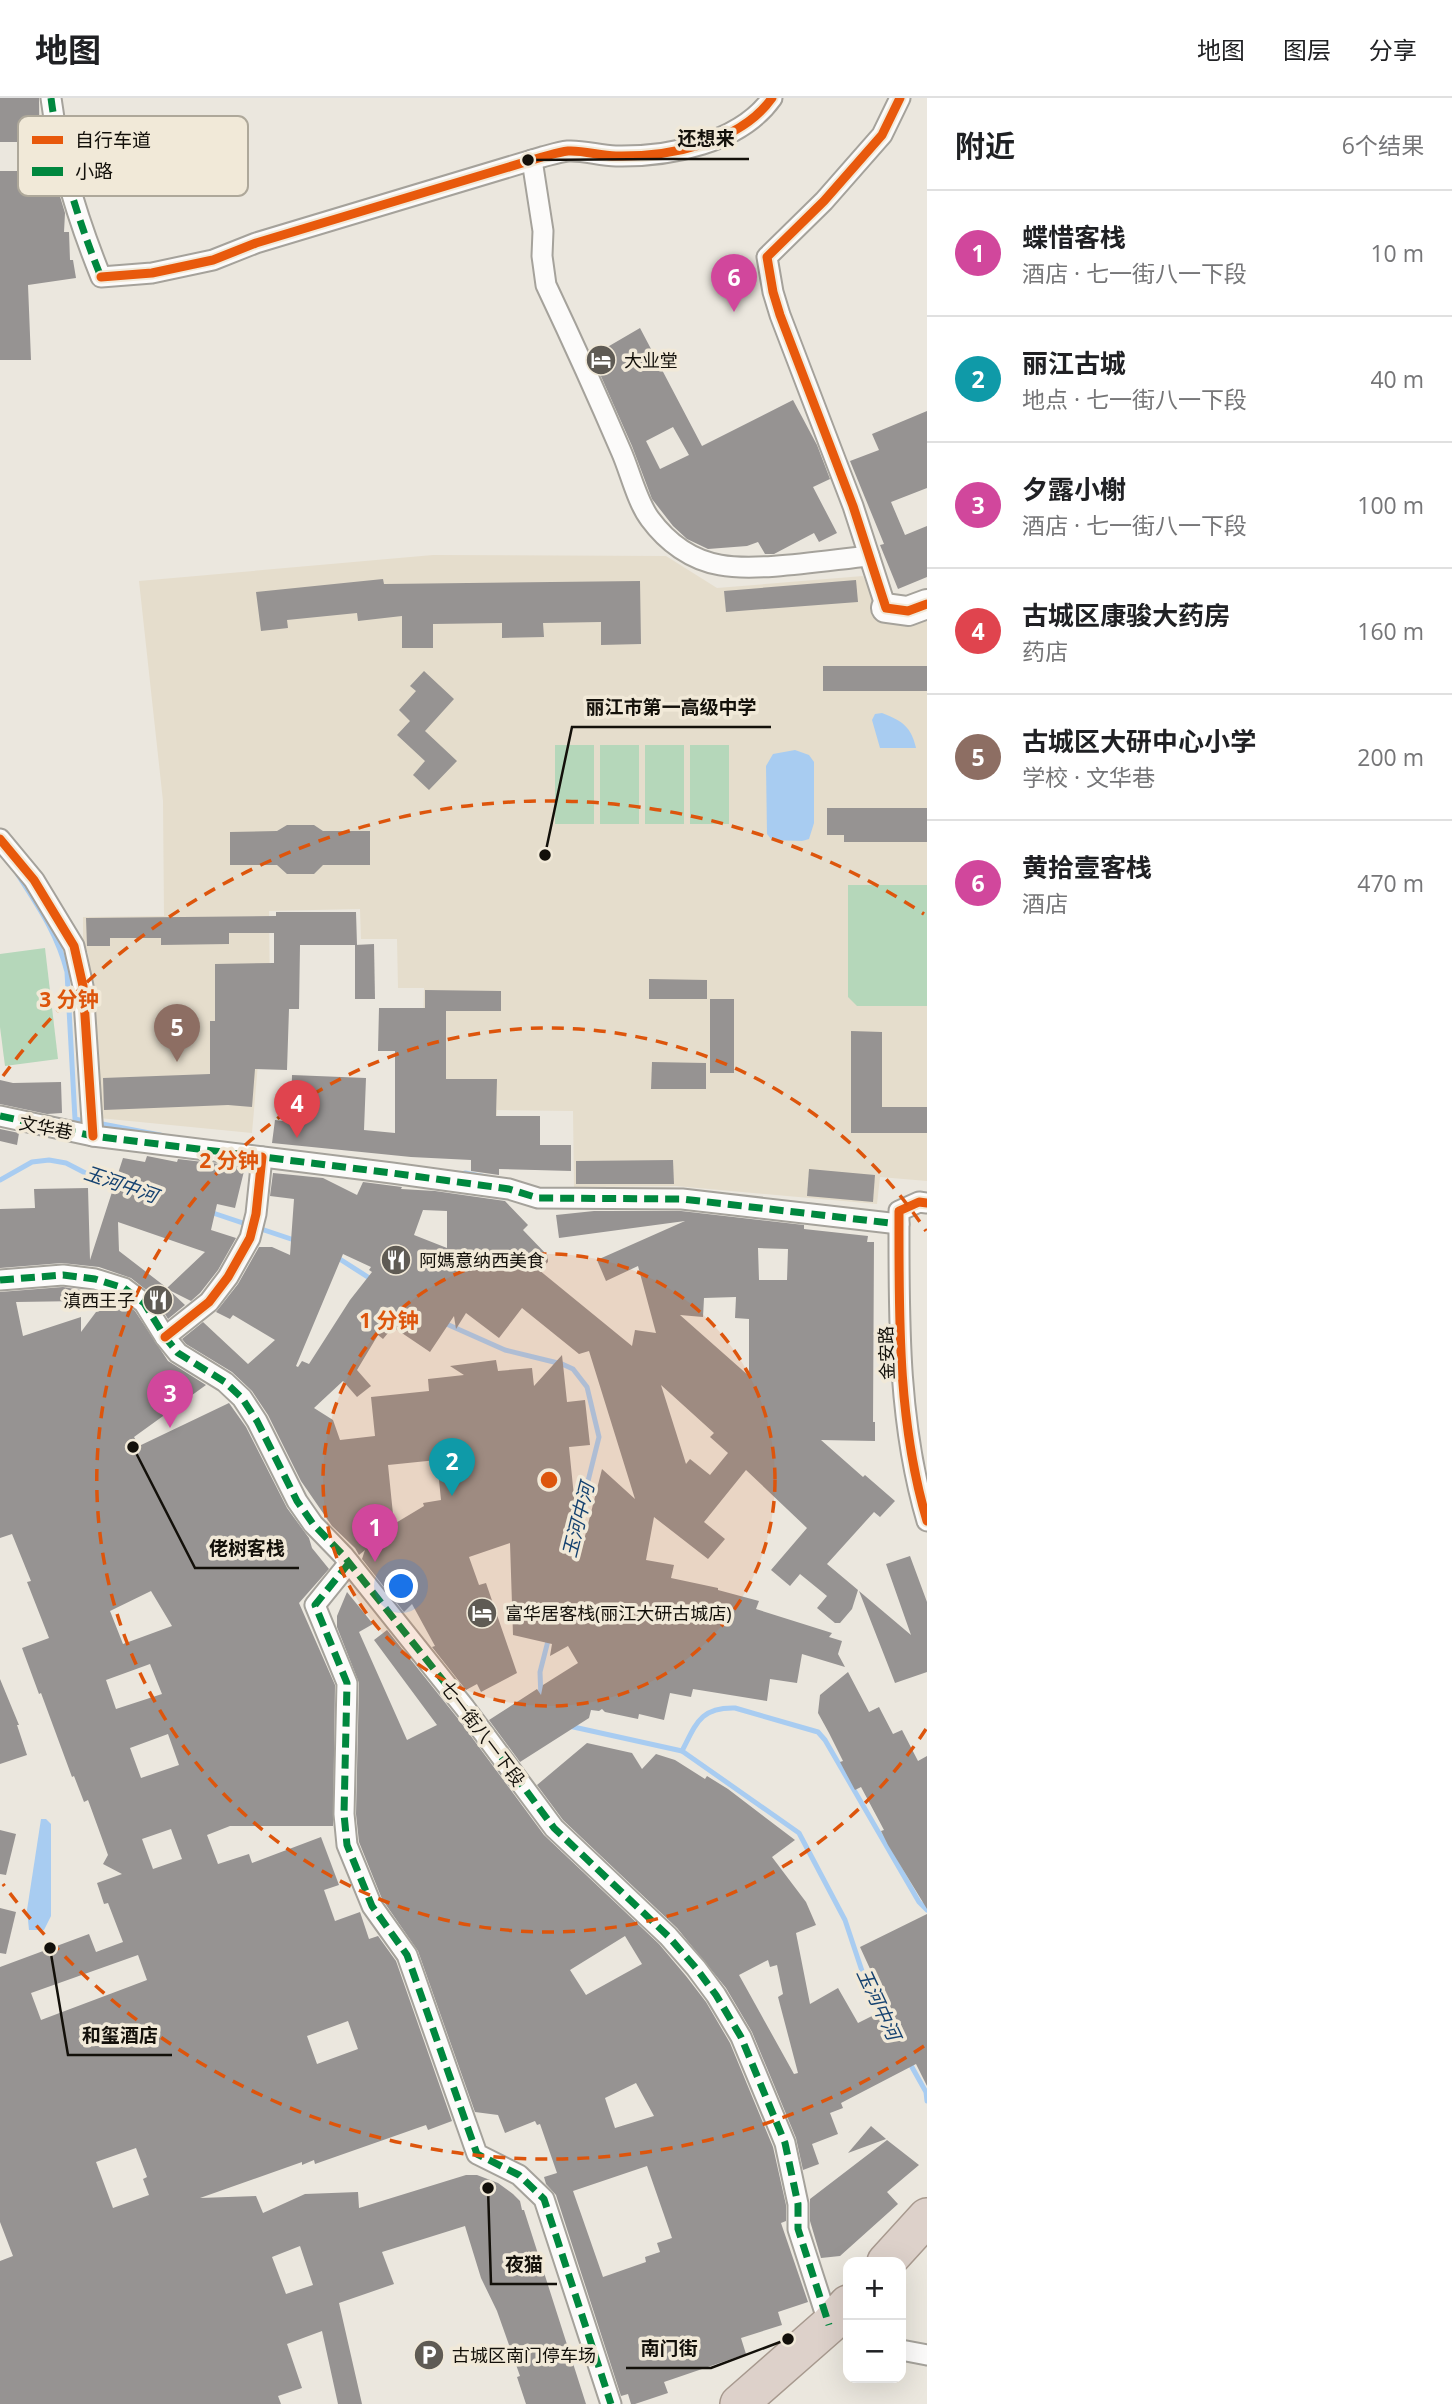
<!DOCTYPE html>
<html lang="zh">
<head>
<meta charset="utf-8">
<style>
	:root { --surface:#fff; --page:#f2f2f2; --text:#202124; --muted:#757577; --line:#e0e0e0; --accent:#5f5b54 }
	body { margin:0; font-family:"Open Sans","Noto Sans SC",sans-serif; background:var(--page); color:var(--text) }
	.controls { position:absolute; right:21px; bottom:21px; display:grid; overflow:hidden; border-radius:14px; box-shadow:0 7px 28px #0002 }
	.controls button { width:63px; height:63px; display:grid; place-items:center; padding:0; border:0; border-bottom:2px solid var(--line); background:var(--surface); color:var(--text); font:35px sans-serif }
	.you { position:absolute; left:402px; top:1489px; width:24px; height:24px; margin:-18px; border:5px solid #fff; border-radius:50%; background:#1a73e8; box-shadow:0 0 0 10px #1a73e833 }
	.badge { display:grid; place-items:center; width:46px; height:46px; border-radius:50%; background:var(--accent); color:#fff; font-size:23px; font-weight:700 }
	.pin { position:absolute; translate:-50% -58px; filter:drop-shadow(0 2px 4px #0008) }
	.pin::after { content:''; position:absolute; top:37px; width:24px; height:21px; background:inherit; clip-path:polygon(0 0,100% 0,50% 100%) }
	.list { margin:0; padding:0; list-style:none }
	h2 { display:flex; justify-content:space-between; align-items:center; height:91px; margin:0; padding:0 28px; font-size:30px }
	h2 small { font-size:23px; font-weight:400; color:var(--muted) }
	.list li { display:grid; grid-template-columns:46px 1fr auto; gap:21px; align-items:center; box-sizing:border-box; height:126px; padding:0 28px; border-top:2px solid var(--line) }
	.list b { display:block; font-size:26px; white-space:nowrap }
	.list p { margin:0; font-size:23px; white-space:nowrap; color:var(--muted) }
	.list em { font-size:23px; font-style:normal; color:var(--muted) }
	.map { position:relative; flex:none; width:927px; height:2306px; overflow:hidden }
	header { display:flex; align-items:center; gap:42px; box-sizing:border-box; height:98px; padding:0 35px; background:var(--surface); border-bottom:2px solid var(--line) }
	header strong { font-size:33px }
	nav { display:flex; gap:38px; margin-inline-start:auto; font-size:24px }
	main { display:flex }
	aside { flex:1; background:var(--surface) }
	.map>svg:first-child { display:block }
</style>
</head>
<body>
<header>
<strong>地图</strong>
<nav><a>地图</a><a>图层</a><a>分享</a></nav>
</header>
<main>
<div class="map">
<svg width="927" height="2306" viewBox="0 0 927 2306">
	<rect width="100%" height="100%" fill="#ebe7de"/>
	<polygon fill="#e5ddcc" points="433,457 666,458 717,490 863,478 884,525 927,523 927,1083 880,1079 877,1106 676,1088 574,1089 573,1013 497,1012 496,1040 421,1004 424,890 398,890 397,841 361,841 360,811 269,813 270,907 263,908 252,1035 99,1020 88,854 83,853 83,819 164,818 163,703 139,483"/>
	<g fill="#b5d7ba">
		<rect x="555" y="647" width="39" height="79"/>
		<rect x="600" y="647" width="39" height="79"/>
		<rect x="645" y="647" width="39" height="79"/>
		<rect x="690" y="647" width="39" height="79"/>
		<polygon points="848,787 927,787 927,908 857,908 848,899"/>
		<polygon points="45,850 58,961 5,968 0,929 0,856"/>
	</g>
	<g fill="#a8ccf1">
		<path d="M882 615C903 623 911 629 916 650H880L872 622 875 616Z"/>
		<polygon points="795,652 809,657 814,664 814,725 809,741 802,743 772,742 767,736 766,668 773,656"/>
		<polygon points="41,1721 46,1721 51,1726 51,1818 44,1832 29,1832 27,1812"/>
	</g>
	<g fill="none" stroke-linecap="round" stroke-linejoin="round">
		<g stroke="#a8ccf1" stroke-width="5">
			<path d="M18 777C38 808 58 837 67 874L75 1021 88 1024"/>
			<polyline points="97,1025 160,1037"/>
			<polyline points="465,1075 486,1079"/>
			<polyline points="0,1082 32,1064 49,1062 66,1065 97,1081 120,1086"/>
			<polyline points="210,1114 297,1143"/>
			<polyline points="335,1158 374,1183"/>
			<polyline points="442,1224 505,1252 562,1266 573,1271 587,1289 599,1339 576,1431"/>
			<polyline points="541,1601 540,1574 549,1539"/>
			<polyline points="569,1628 682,1653 799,1735 845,1822 865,1882 884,1917"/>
			<path d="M682 1653C696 1626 700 1609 735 1610L818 1634 825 1642 919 1804 927 1812"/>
			<polyline points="908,1962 926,1994 927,2003"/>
		</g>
	</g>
	<g fill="#969392" fill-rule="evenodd">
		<polygon points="0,0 39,0 40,82 55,82 65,115 64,134 69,134 70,162 73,162 76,180 28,187 31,262 0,262 0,73 19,73 19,44 0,44"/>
		<path d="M640 230 702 348 793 302 817 347 830 381 813 389 837 435 819 444 814 435 774 456H765L758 444 747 448 708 451 687 441 673 428 652 401 632 348 592 258ZM673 329 689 357 660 371 646 343Z"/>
		<polygon points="927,313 927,390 891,404 905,437 927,428 927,479 898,491 880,447 884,446 850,363 879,352 872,336"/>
		<polygon points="383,481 384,486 640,483 641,546 601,547 601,524 543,525 544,539 502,540 502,525 433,526 433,550 402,550 402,518 358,523 357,515 287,522 288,530 261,533 256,494"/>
		<polygon points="856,482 858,504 726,514 724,493"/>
		<rect x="823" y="568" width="104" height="25"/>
		<polygon points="424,573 454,601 425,633 457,663 429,692 413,677 425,663 397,637 410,623 399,612 416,593 410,588"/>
		<polygon points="827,710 927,710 927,744 844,744 844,737 827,737"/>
		<polygon points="287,727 314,727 323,733 370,733 370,767 323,767 314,776 287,776 277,767 230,767 230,734 277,733"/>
		<polygon points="276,814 356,814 357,847 300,847 299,911 289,911 287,972 255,971 252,1009 228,1007 104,1012 103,980 210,976 210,923 215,923 215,866 274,865 274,835 229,835 229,846 161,847 161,840 110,840 110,848 87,848 86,820 276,818"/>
		<polygon points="374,846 375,901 355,901 355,847"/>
		<polygon points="649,881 707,882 707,901 649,901"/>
		<polygon points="425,892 501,893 501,913 446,913 446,981 497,981 496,1018 540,1018 540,1047 571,1047 571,1073 499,1071 499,1077 471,1073 471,1062 411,1059 272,1045 275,1022 291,1024 292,977 366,980 364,1032 395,1035 395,953 378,953 379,910 425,910"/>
		<rect x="710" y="901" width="24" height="74"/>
		<polygon points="851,933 882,934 882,1009 927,1009 927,1035 851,1035"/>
		<polygon points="652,964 706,965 706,991 651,991"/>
		<polygon points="0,982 13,985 61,984 62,1015 47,1016 0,1006"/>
		<polygon points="0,1031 19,1035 17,1047 0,1043"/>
		<path d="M147 1058 177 1064 178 1061 245 1069 235 1110 217 1106 211 1132 236 1140 218 1172 200 1195 191 1203 169 1192 185 1207 168 1221 154 1198 131 1180 99 1169 62 1165 0 1170V1111L35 1110 34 1091 88 1090 90 1162 123 1060 145 1064ZM118 1124 205 1154 167 1190 119 1153Z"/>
		<polygon points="673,1062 674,1086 576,1086 576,1063"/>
		<polygon points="809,1071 875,1077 873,1104 807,1098"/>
		<path d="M273 1075 323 1080 357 1097 363 1084 402 1089 401 1091 435 1093 505 1103 528 1127 523 1132 548 1158V1164L539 1172 632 1248 635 1232 656 1235 638 1168 606 1183 597 1162 685 1123 559 1140 556 1117 594 1113H681L804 1127V1131L868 1138 867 1144H874L873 1324H875V1343L821 1342 863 1379 865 1377 895 1403 880 1419 874 1414 827 1466 858 1492 852 1511 840 1525H835L817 1510 827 1498 800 1476 790 1488 771 1472 807 1430 746 1372 704 1424 725 1441 708 1461 654 1419 646 1462 674 1467 671 1480 718 1490V1492L759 1503 756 1511 832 1535 829 1539 842 1543 838 1556 845 1569 802 1556 797 1585 770 1581 767 1603 693 1591 691 1599 670 1595 664 1622 639 1616 638 1621 605 1614 602 1611 599 1613 591 1612 589 1620 520 1664 489 1622 537 1591 541 1597 543 1587 578 1565 568 1548 550 1558 552 1546 513 1537 510 1445 469 1459 479 1487 486 1485 517 1575 481 1594 477 1586 466 1592 432 1549 435 1548 412 1506 404 1514 362 1461 365 1452 359 1457 355 1450 332 1428 301 1383 268 1317 252 1293 232 1274 186 1246 182 1241 203 1224 248 1266 275 1242 233 1217 230 1221 216 1214 238 1186 259 1149H272L290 1157 294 1101 270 1098ZM423 1112 447 1113V1150L414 1137ZM758 1150 788 1151 787 1182H759ZM343 1156 371 1169 369 1172 372 1174 350 1202 309 1266 302 1263 298 1269 296 1268ZM736 1199 735 1220 749 1221V1278L680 1217 703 1219 704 1200ZM522 1210 579 1256 589 1253 635 1401 602 1371 580 1458 569 1349 590 1347 585 1302 567 1304 562 1257 534 1288 532 1270 498 1273 496 1262 450 1268 464 1277 428 1281 429 1293 371 1299 375 1338 340 1342 333 1322 314 1310 343 1283 357 1299 371 1288 357 1272 378 1237 383 1241 393 1229 430 1254 454 1218 456 1231 466 1215 499 1240ZM661 1287 714 1335 710 1339 728 1355 710 1377 690 1361 686 1366ZM437 1362 441 1402 423 1405 424 1408 394 1426 388 1367Z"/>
		<path d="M63 1189 81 1192V1203L16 1204 23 1238 81 1219V1234L96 1214 124 1205 135 1213 168 1263 206 1287 134 1339 139 1348 229 1305 246 1329 287 1410 309 1440 312 1450 329 1471 299 1505 335 1587 333 1728H230L207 1737 218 1766 249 1756 252 1765 321 1739 339 1787 324 1792 335 1823 360 1814 369 1841 378 1838 396 1863 452 2023 428 2032 426 2027 315 2066 314 2062 302 2067V2064L200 2100 256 2098 263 2115 305 2096 358 2094 359 2110 466 2077H477L498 2085 513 2096 520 2103 522 2112H524L586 2306H526L517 2279 520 2278 497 2213 481 2180 465 2128 382 2154 394 2186 339 2205 362 2306H338L322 2233 287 2246 302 2290 278 2298 281 2306H0V2163L13 2158 0 2124V1869L89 1836 96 1854 123 1844 108 1805 104 1806 97 1785 122 1776 103 1766 108 1757 88 1702 84 1704 74 1678 72 1679 41 1595 39 1596 22 1550 49 1540 27 1484 31 1483 12 1436 0 1440V1194ZM151 1493 172 1528 123 1546 110 1513ZM150 1566 162 1596 116 1611 106 1582ZM168 1636 179 1667 141 1680 130 1650ZM171 1731 182 1761 153 1771 142 1741ZM138 1857 147 1882 41 1922 31 1895ZM348 1923 358 1951 317 1966 307 1938ZM136 2050 147 2079 143 2081 149 2097 113 2110 96 2064ZM300 2148 313 2187 286 2196 272 2159Z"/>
		<polygon points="910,1458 927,1504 927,1574 895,1585 859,1493 911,1537 886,1466"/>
		<path d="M347 1494 373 1526 359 1534 407 1642 437 1627 374 1542 387 1532 459 1622 544 1737 659 1846 686 1878 706 1904 730 1945 773 2049 786 2107V2123L781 2125 808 2204 778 2214 782 2227 741 2240 746 2256 664 2284 668 2295 635 2306H631L628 2296 621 2298 556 2097 546 2086 544 2079 557 2075 540 2026 537 2027 535 2023 505 2035 498 2017 475 2014 418 1853 382 1801 359 1744 356 1716 359 1585 337 1529V1518ZM625 1838 642 1866 586 1897 570 1872ZM636 1985 654 2018 615 2030 605 2000ZM647 2068 672 2140 657 2145 660 2154 645 2159 646 2164 603 2179 573 2093Z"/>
		<polygon points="848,1574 869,1614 879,1609 893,1636 902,1632 918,1663 927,1658 927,1811 888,1747 881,1733 884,1732 861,1689 855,1692 840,1664 843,1663 829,1635 818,1615 820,1597"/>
		<polygon points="0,1581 19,1627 17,1627 27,1657 0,1666"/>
		<path d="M587 1645 632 1655 642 1671 656 1656 675 1662 705 1681 707 1678 728 1691 795 1742 772 1759 806 1804 816 1827 796 1835 810 1906 838 1890 858 1925 888 1910 860 1849 927 1816V1988L916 1966 841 2005 843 2010 830 2015 838 2036 812 2046 819 2066 803 2072 796 2040 752 1934 726 1890 677 1830 563 1722 537 1687ZM768 1862 770 1869 777 1867 783 1896 778 1899 798 1975 794 1976 739 1877Z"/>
		<polygon points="0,1732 16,1736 6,1777 0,1776"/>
		<polygon points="0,1810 16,1814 6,1856 0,1855"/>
		<polygon points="871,2028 886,2041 848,2055"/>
		<polygon points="887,2042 919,2067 887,2094 898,2106 840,2158 821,2160 810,2123 810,2101"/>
	</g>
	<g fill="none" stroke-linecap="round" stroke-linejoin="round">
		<g stroke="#a5a29b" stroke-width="23">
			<g id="street">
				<path d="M51 0C59 62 78 122 101 179L152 175 213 162 256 145 542 59C550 57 559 54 568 53 584 52 600 58 616 58 670 59 740 45 772 0"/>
				<path d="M532 62 543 133 542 158 546 187C572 242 597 297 621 353 630 373 637 404 650 421 667 444 691 462 720 467 758 474 828 462 869 458"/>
				<polyline points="886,510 853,408 780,217 773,194 767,159 824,103 882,37 900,0"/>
				<polyline points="0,741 34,782 74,848 83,888 93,1038"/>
				<polyline points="0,1018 93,1038 392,1075 509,1091 538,1100 682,1101 899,1126"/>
				<path d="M927 1105 919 1104 899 1113C899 1217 897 1322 927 1423"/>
				<polyline points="0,1182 63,1177 95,1181 124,1190 144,1205 165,1239 178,1255 225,1284 242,1300 257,1323 297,1403 313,1426 343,1457 465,1610 554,1730 668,1838 696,1870 716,1897 741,1939 785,2045 798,2106 798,2131 829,2227"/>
				<polyline points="165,1239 209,1204 228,1179 250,1140 256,1116 262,1059"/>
				<polyline points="349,1465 315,1507 347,1585 344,1716 347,1747 372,1808 407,1857 477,2056 519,2077 544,2101 611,2306"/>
				<polyline points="901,2252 927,2257"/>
			</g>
		</g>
		<g stroke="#a5a29b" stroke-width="32">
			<polyline id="secondary" points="886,510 908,513 927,506"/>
		</g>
		<g stroke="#a7998e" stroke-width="40">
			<g id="highway">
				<polyline points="886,2164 927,2119"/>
				<polyline points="739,2306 829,2227 848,2206"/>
			</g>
		</g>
		<use href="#street" stroke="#fcfbfa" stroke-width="19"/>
		<use href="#secondary" stroke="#fcfbfa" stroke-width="28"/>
		<use href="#highway" stroke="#ddd1ca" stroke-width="37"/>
		<g stroke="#00873e" stroke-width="7" stroke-dasharray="14 7" stroke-linecap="butt">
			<path d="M51 0C59 62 78 122 101 179"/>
			<polyline points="0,1018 93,1038 392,1075 509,1091 538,1100 682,1101 899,1126"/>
			<polyline points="0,1182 63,1177 95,1181 124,1190 144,1205 165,1239 178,1255 225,1284 242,1300 257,1323 297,1403 313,1426 343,1457 465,1610 554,1730 668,1838 696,1870 716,1897 741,1939 785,2045 798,2106 798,2131 829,2227"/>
			<polyline points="349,1465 315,1507 347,1585 344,1716 347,1747 372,1808 407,1857 477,2056 519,2077 544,2101 611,2306"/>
		</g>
		<g stroke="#f1e9d8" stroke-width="13">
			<g id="cycleway">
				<polyline points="900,0 882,37 824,103 767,159 773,194 780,217 853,408 886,510 908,513 927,506"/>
				<path d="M101 179 152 175 213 162 256 145 542 59C550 57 559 54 568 53 584 52 600 58 616 58 670 59 740 45 772 0"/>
				<polyline points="0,741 34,782 74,848 83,888 93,1038"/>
				<path d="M927 1105 919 1104 899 1113C899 1217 897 1322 927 1423"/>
				<polyline points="165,1239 209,1204 228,1179 250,1140 256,1116 262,1059"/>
			</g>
		</g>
		<use href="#cycleway" stroke="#e8590c" stroke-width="9"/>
	</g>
	<circle cx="549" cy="1382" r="226" fill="#dd550c" fill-opacity=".12"/>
	<g fill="none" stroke="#dd550c" stroke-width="3.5" stroke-dasharray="12 9">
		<circle cx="549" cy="1382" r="226"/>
		<path d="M926 1631A452 452 0 1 1 926 1133"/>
		<path d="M924 1948A679 679 0 0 1 3 1786M3 978A679 679 0 0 1 924 816"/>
	</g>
	<defs>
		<g id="hotel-disc" transform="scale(1.575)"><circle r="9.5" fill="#5f5b54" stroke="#f1e9d8"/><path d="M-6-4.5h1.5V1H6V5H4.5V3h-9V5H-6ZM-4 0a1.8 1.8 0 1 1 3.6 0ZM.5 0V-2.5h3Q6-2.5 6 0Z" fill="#fff"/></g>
		<g id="restaurant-disc" transform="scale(1.575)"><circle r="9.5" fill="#5f5b54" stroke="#f1e9d8"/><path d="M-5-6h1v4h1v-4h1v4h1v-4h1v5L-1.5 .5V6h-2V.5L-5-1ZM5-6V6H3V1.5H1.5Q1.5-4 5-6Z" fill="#fff"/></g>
		<g id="parking-disc" transform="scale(1.575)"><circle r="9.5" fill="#5f5b54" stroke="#f1e9d8"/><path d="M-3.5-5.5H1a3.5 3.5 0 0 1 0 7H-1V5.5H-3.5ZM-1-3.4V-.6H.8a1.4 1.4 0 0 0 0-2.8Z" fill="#fff"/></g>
	</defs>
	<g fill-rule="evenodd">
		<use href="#hotel-disc" x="601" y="262"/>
		<use href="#restaurant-disc" x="396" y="1162"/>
		<use href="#restaurant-disc" x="158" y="1202"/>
		<use href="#hotel-disc" x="482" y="1515"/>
		<use href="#parking-disc" x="429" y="2257"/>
	</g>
	<g text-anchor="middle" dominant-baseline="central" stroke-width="7" stroke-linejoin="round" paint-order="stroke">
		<g font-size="18" fill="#13100a" stroke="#f1e9d8" text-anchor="start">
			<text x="624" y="262">大业堂</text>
			<text x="419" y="1162">阿媽意纳西美食</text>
			<text x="135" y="1202" text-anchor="end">滇西王子</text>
			<text x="505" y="1515">富华居客栈(丽江大研古城店)</text>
			<text x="452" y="2257">古城区南门停车场</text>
		</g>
		<g font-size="18" fill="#13100a" stroke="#f1e9d8">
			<text transform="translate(46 1029) rotate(11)">文华巷</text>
			<text transform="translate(886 1255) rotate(-92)">金安路</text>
			<text transform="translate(483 1635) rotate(53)">七一街八一下段</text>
		</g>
		<g font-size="19" font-style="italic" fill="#154270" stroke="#f1e9d8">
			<text transform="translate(121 1086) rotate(19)">玉河中河</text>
			<text transform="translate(578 1422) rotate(-76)">玉河中河</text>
			<text transform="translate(879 1906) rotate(65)">玉河中河</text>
		</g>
	</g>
	<rect x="18" y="18" width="230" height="80" rx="10" fill="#f1e9d8" stroke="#aea89a" stroke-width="2"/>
	<rect x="32" y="38" width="31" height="8" fill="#e8590c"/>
	<rect x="32" y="69" width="31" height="9" fill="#00873e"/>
	<g font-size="19" fill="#13100a">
		<text x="75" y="49">自行车道</text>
		<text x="75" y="80">小路</text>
	</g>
	<circle cx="549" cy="1382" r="10" fill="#dd550c" stroke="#f1e9d8" stroke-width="3.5"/>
	<g font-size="21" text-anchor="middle" font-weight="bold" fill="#dd550c" stroke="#f1e9d8" stroke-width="7" stroke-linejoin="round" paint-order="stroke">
		<text x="69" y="909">3 分钟</text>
		<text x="229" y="1070">2 分钟</text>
		<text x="389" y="1230">1 分钟</text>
	</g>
	<path fill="none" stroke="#13100a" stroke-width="2.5" d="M528 62L664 61H749M545 757L572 629H771M133 1349L195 1470H299M50 1850L68 1957H172M488 2090L491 2186H557M788 2241L711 2270H626"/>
	<g fill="#13100a" stroke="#f1e9d8" stroke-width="2.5">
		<circle cx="528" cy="62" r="7"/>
		<circle cx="545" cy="757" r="7"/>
		<circle cx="133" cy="1349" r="7"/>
		<circle cx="50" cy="1850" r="7"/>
		<circle cx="488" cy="2090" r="7"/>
		<circle cx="788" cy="2241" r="7"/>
	</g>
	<g font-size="19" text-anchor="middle" font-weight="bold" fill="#13100a" stroke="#f1e9d8" stroke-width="7" stroke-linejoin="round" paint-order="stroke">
		<text x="706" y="47">还想来</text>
		<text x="671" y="616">丽江市第一高级中学</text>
		<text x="247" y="1457">佬树客栈</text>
		<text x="120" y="1944">和玺酒店</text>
		<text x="524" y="2173">夜猫</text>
		<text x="669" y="2257">南门街</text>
	</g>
</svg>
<div class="controls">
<button>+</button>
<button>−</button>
</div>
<div class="you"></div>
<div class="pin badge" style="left:375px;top:1464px;background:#d1479c">1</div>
<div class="pin badge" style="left:452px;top:1398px;background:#0f9aa8">2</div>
<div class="pin badge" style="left:170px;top:1330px;background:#d1479c">3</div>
<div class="pin badge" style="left:297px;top:1040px;background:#e0444e">4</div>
<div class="pin badge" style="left:177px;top:964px;background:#8d6e63">5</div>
<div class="pin badge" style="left:734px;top:214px;background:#d1479c">6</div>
</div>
<aside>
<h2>附近<small>6个结果</small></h2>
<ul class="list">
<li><span class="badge" style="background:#d1479c">1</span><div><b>蝶惜客栈</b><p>酒店 · 七一街八一下段</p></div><em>10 m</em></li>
<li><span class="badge" style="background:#0f9aa8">2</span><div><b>丽江古城</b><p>地点 · 七一街八一下段</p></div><em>40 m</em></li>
<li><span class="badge" style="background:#d1479c">3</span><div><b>夕露小榭</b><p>酒店 · 七一街八一下段</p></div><em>100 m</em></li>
<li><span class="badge" style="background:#e0444e">4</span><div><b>古城区康骏大药房</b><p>药店</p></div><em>160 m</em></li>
<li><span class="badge" style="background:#8d6e63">5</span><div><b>古城区大研中心小学</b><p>学校 · 文华巷</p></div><em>200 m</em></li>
<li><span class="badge" style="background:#d1479c">6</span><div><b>黄拾壹客栈</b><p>酒店</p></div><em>470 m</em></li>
</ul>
</aside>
</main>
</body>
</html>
